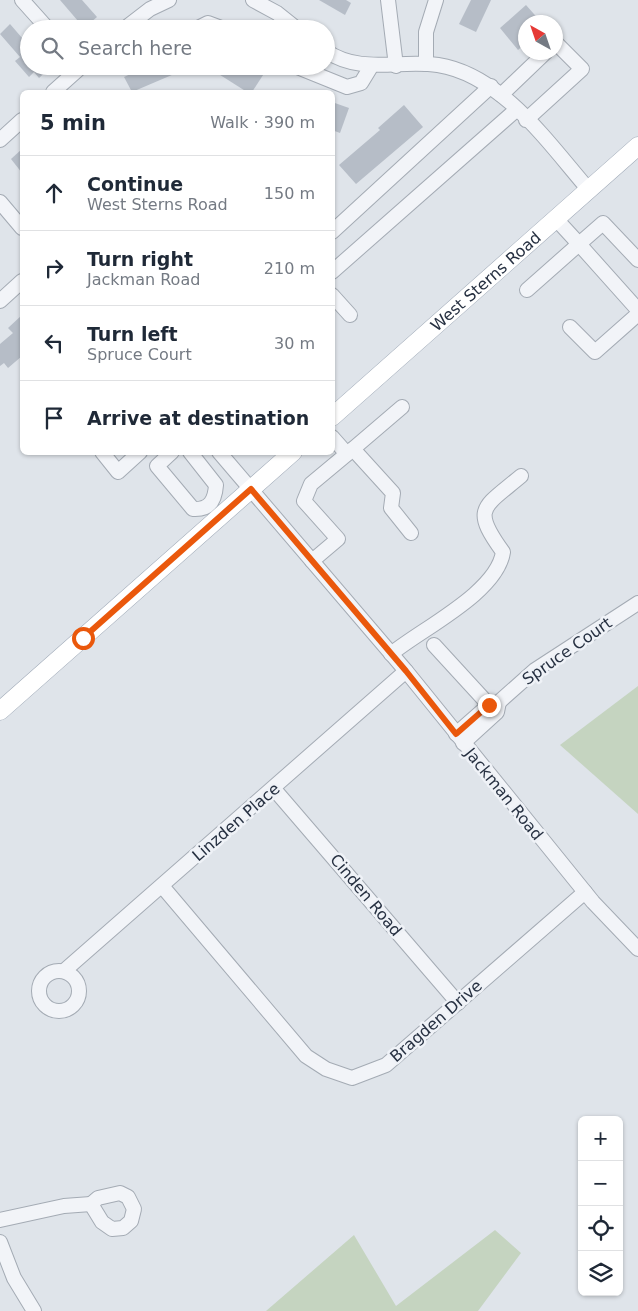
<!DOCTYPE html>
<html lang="en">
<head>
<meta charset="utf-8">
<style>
	:root { --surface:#fff; --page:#f2f2f3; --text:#1f2937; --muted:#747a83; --line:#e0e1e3 }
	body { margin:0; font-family:"DejaVu Sans",sans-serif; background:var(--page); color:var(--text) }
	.controls { position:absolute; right:15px; bottom:15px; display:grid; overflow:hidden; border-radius:8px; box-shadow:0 1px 4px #0004 }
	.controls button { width:45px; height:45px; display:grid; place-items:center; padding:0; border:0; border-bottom:1px solid var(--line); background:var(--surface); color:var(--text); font:25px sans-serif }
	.compass { position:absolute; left:518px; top:15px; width:45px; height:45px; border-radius:50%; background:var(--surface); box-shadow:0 1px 4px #0004; rotate:320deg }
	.stop { position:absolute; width:15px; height:15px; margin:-11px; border:4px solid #ea580c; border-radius:50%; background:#fff }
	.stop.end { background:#ea580c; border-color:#fff; box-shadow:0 1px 5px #0008 }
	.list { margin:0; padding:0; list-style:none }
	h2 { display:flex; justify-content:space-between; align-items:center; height:65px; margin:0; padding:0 20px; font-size:21px }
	h2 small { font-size:16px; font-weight:400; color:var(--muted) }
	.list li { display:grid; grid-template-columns:32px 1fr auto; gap:15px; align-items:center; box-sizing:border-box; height:75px; padding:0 20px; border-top:1px solid var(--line) }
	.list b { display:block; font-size:19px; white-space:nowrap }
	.list p { margin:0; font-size:16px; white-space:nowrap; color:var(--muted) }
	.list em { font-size:16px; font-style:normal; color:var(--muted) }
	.icon { flex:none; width:28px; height:28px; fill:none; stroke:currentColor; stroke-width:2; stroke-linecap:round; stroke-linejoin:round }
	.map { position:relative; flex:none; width:638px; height:1311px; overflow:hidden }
	.search { position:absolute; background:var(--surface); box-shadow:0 1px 4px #0004; left:20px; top:20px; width:315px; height:55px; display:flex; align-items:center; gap:12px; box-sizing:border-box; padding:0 18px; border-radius:28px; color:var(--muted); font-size:19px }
	.panel { position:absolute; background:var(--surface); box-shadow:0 1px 4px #0004; left:20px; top:90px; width:315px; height:365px; border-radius:8px }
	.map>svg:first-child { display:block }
</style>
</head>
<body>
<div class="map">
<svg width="638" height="1311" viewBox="0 0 638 1311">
	<rect width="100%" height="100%" fill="#dfe4ea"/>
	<g fill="#c5d4c0">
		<polygon points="638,686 638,814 560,745"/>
		<polygon points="495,1230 521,1253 478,1311 266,1311 354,1235 396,1306"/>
	</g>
	<g fill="#b6bdc7">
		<polygon points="60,0 82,0 97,17 84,28"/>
		<polygon points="319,0 346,0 351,3 345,15"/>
		<polygon points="471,0 491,0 476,32 459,24"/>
		<polygon points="526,5 541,22 526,22 526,43 518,50 500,28"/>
		<polygon points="10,24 29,46 29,66 52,66 39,78 34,72 29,77 15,61 20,57 0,34"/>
		<polygon points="148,66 193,66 132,92 124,77"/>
		<polygon points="222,66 256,66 265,72 252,92 247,92 217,73"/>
		<polygon points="332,102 349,108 340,133 332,130"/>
		<polygon points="404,105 423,127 356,184 339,165 380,130 378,128"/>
		<polygon points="22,149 22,173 11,159"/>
		<polygon points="22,315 22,356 8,368 4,363 0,366 0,344 13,333 8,328"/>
	</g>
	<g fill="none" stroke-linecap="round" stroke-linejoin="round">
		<g stroke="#a4abb4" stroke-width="16">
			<g id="minor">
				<polyline points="22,0 48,29"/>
				<polyline points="253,0 277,13 297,29"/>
				<polyline points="388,0 396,66"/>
				<polyline points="124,29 150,9 169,0"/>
				<polyline points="196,29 208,23 224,29"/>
				<path d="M326 51C361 75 400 59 438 65 502 75 549 144 589 190"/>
				<polyline points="426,64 426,32 436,0"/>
				<polyline points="295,66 347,87 361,83 372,65"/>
				<polyline points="53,92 82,66"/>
				<polyline points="501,95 546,52"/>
				<polyline points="526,120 582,69 556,43"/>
				<polyline points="0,140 22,120"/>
				<polyline points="0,202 22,228"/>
				<polyline points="332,232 491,86"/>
				<polyline points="638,260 603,223 579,244 638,310"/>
				<polyline points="332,272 516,110"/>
				<polyline points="527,290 579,244 556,219"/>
				<polyline points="332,295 350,315"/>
				<polyline points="0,301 22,281"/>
				<polyline points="570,327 595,352 638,314"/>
				<polyline points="353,449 393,493 391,508 411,533"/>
				<polyline points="102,452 118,472 140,452"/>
				<path d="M172 452 157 466 193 509C210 510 215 500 216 485L190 452"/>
				<polyline points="219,452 406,671 593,902 638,949"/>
				<polyline points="347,454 402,407"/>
				<polyline points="312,561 338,539 304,501 311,484 347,454 332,437"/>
				<polyline points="434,645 489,705"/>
				<path d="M391 654C421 629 497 593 503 552 471 508 483 508 521 476"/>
				<polyline points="456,734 489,705 499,702 535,670 638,603"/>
				<polyline points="463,743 497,712 499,702"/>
				<polyline points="274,789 458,1003"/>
				<polyline points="162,886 306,1056 326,1069 352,1078 386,1065 585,892"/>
				<polyline points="64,971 406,671"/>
				<circle cx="59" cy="991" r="20"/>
				<polygon points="120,1193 128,1197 134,1209 131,1221 123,1228 112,1229 102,1222 91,1204 98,1198"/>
				<polyline points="0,1220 64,1206 91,1204"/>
				<polyline points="0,1242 14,1278 34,1311"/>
			</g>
		</g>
		<g stroke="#9ea8b6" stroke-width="19">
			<g id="major">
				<path id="s1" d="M332 417 638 146"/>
				<polyline points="0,711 293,452"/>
			</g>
		</g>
		<use href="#minor" stroke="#f2f4f8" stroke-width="14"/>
		<use href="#major" stroke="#fff" stroke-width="18"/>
	</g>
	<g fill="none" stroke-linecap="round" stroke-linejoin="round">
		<polyline stroke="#ea580c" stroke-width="6" points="83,638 251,489 406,671 456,734 489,705"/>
	</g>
	<g text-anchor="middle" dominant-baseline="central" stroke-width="5" stroke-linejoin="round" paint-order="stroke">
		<g font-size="16" fill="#273142" stroke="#eff2f7">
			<text stroke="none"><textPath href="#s1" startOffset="205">West Sterns Road</textPath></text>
			<text transform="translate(567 651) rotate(-35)">Spruce Court</text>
			<text transform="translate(504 794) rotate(51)">Jackman Road</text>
			<text transform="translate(236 822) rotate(-41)">Linzden Place</text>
			<text transform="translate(366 895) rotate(50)">Cinden Road</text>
			<text transform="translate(436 1021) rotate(-41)">Bragden Drive</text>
		</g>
	</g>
</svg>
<div class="controls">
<button>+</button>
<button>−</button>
<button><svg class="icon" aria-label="locate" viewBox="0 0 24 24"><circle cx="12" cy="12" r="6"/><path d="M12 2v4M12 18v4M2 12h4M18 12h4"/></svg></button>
<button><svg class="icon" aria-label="layers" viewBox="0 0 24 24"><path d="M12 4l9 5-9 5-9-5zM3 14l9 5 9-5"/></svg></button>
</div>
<svg class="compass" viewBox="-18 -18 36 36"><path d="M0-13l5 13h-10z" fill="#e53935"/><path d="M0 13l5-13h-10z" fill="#747a83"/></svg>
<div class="stop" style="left:83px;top:638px"></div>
<div class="stop end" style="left:489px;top:705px"></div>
<div class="search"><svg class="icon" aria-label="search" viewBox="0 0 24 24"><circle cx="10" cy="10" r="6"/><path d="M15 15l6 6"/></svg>Search here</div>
<section class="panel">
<h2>5 min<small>Walk · 390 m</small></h2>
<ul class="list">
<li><svg class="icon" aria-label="ahead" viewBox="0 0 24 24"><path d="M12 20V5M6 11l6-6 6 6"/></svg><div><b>Continue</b><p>West Sterns Road</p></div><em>150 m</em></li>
<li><svg class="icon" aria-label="right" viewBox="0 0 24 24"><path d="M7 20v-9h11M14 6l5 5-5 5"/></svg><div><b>Turn right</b><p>Jackman Road</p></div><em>210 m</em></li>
<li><svg class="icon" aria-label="left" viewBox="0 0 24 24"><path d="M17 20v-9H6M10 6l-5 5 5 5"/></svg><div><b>Turn left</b><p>Spruce Court</p></div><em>30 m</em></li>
<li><svg class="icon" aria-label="arrive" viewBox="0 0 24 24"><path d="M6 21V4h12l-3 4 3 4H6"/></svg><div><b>Arrive at destination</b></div></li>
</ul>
</section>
</div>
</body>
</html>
